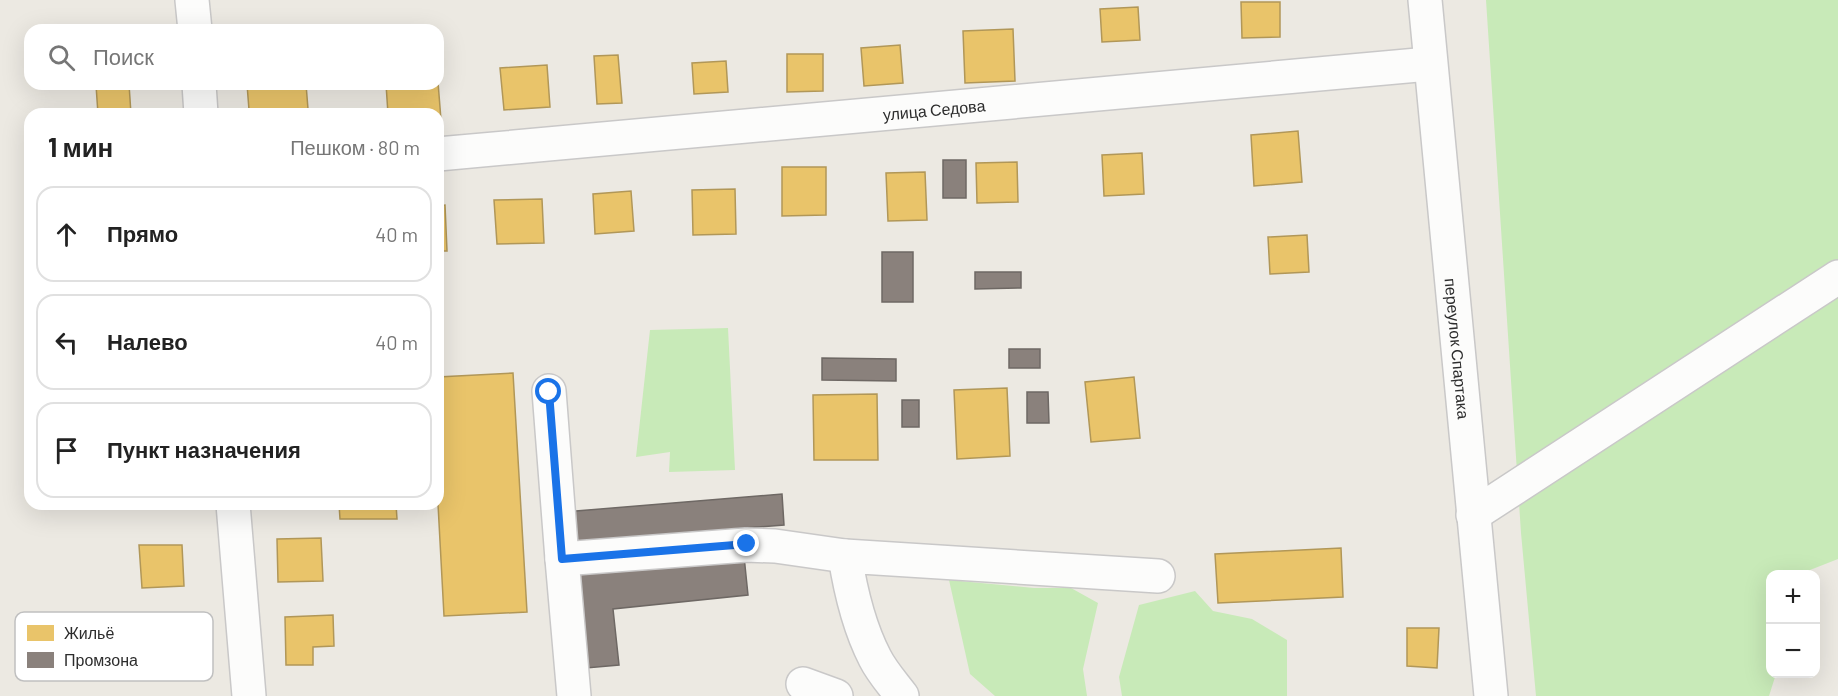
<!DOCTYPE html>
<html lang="ru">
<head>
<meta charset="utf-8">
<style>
	:root { --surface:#fff; --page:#f6f6f6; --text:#222; --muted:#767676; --line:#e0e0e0 }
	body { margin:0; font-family:Barlow,sans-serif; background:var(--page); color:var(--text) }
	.controls { position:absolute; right:18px; bottom:18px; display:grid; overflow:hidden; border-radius:12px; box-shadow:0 6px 24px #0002 }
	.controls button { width:54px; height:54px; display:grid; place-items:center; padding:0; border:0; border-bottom:2px solid var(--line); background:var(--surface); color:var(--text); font:30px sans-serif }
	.stop { position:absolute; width:18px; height:18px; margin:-14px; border:4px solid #1a73e8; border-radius:50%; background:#fff }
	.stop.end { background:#1a73e8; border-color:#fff; box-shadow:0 2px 6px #0008 }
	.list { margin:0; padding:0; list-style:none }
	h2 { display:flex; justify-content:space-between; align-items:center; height:78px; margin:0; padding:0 24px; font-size:26px }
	h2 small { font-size:20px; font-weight:400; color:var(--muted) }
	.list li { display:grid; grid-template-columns:39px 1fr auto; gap:18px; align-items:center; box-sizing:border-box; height:96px; margin:0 12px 12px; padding:0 12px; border:2px solid var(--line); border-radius:18px }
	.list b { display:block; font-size:22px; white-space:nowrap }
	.list em { font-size:20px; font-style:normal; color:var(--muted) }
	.icon { flex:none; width:33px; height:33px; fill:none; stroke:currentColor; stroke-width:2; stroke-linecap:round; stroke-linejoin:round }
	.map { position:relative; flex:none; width:1838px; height:696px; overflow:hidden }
	.search { position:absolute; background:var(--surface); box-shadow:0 6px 24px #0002; left:24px; top:24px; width:420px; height:66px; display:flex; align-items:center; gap:15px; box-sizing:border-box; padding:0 21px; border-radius:18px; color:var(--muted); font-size:22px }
	.panel { position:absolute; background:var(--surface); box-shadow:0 6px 24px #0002; left:24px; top:108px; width:420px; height:402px; border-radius:18px }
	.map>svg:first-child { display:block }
</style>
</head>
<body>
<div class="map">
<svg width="1838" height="696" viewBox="0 0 1838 696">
	<rect width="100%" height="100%" fill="#ece9e2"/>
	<g fill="#c8eab8">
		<polygon points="1486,0 1838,0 1838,559 1810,570 1808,574 1770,574 1770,674 1776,674 1769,696 1536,696 1521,533"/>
		<polygon points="728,328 735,470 669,472 670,452 636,457 650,330"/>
		<polygon points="949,580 1034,588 1071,588 1098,603 1083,669 1087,696 995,696 970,674"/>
		<polygon points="1195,591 1213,611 1252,619 1287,640 1287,696 1122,696 1119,677 1139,605"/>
	</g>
	<g fill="#e9c46a" stroke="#b19758" stroke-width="1.5">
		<polygon points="1241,2 1280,2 1280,37 1242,38"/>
		<polygon points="1138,7 1140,40 1102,42 1100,9"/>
		<polygon points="1013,29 1015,81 965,83 963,31"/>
		<polygon points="900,45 903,83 864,86 861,48"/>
		<polygon points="787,54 823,54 823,91 787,92"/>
		<polygon points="618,55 622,103 597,104 594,56"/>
		<polygon points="726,61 728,92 694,94 692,63"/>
		<polygon points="547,65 550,107 504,110 500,68"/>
		<polygon points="438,82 441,120 438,120 438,114 388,114 386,84 438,84"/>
		<polygon points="129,84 131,114 98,114 96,85"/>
		<polygon points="247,84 306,84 308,109 249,110"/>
		<polygon points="1298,131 1302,182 1254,186 1251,135"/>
		<polygon points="1142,153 1144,194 1104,196 1102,155"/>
		<polygon points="1017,162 1018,202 977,203 976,163"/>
		<polygon points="782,167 826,167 826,215 782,216"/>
		<polygon points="925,172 927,220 888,221 886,173"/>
		<polygon points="735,189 736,234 693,235 692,190"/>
		<polygon points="631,191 634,231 595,234 593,194"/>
		<polygon points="542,199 544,243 497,244 494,200"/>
		<polygon points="445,205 447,251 438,251 438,206"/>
		<polygon points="1307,235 1309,272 1270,274 1268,237"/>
		<polygon points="513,373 527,612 444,616 438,504 438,377"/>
		<polygon points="1134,377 1140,438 1091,442 1085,382"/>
		<polygon points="1007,388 1010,456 957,459 954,390"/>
		<polygon points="877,394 878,460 814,460 813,395"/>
		<polygon points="131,504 181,504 182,506 131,508"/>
		<polygon points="339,504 396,504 397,519 340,519"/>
		<polygon points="321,538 323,581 278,582 277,539"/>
		<polygon points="139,545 182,545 184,586 142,588"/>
		<polygon points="1341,548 1343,597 1218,603 1215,554"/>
		<polygon points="333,615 334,646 313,647 313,665 286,665 285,617"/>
		<polygon points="1407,628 1439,628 1437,668 1407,666"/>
	</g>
	<g fill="#8a817c" stroke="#6e6864" stroke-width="1.5">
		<rect x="943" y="160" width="23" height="38"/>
		<rect x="882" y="252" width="31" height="50"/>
		<polygon points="975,272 1021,272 1021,288 975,289"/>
		<rect x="1009" y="349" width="31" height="19"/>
		<polygon points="822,358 896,359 896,381 822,380"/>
		<polygon points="1027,392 1048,392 1049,423 1027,423"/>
		<rect x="902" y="400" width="17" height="27"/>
		<polygon points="782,494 784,525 566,542 564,512"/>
		<polygon points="744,556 748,595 613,609 619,665 586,668 577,573"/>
	</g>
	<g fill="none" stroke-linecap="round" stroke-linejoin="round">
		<g stroke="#c9c8c8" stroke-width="36">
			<g id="minor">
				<polyline points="192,0 195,30"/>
				<path id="s1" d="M1425 0 1491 696"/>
				<polyline points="199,84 201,114"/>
				<path id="s2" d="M438 154 1429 64"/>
				<polyline points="549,391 562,559 746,545 775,546 845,556"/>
				<polyline points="233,504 249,696"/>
				<polyline points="1473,515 1838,277"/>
				<polyline points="562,559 574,696"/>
				<polyline points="803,684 836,696"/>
				<path d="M902 696C893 684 882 672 875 658 860 629 850 588 845 556L1158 576"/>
			</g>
		</g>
		<use href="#minor" stroke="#fcfcfb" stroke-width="33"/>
	</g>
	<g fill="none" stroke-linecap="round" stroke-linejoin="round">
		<polyline stroke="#1a73e8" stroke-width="8" points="549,392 562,559 747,544"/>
	</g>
	<g text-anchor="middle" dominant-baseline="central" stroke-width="6" stroke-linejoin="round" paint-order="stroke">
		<g font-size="16" fill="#2d2d2d" stroke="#fff">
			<text stroke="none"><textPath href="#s2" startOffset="498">улица Седова</textPath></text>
			<text stroke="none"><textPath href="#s1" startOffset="350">переулок Спартака</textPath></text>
		</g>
	</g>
	<rect x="15" y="612" width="198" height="69" rx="9" fill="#fff" stroke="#c0c0c0" stroke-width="1.5"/>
	<rect x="27" y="625" width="27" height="16" fill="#e9c46a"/>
	<rect x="27" y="652" width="27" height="16" fill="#8a817c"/>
	<g font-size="16" fill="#2d2d2d">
		<text x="64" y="639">Жильё</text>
		<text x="64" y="666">Промзона</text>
	</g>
</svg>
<div class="controls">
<button>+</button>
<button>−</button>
</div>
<div class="stop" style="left:549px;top:392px"></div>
<div class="stop end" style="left:747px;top:544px"></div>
<div class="search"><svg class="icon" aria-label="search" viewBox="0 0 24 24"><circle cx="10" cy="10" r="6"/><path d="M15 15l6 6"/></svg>Поиск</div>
<section class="panel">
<h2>1 мин<small>Пешком · 80 m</small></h2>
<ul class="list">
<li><svg class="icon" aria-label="ahead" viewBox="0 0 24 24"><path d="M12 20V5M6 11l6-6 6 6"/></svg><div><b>Прямо</b></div><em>40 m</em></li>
<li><svg class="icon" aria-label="left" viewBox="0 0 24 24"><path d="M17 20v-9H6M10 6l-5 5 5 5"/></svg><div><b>Налево</b></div><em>40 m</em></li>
<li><svg class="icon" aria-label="arrive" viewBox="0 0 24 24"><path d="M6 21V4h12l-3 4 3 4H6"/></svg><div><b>Пункт назначения</b></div></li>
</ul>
</section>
</div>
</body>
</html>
